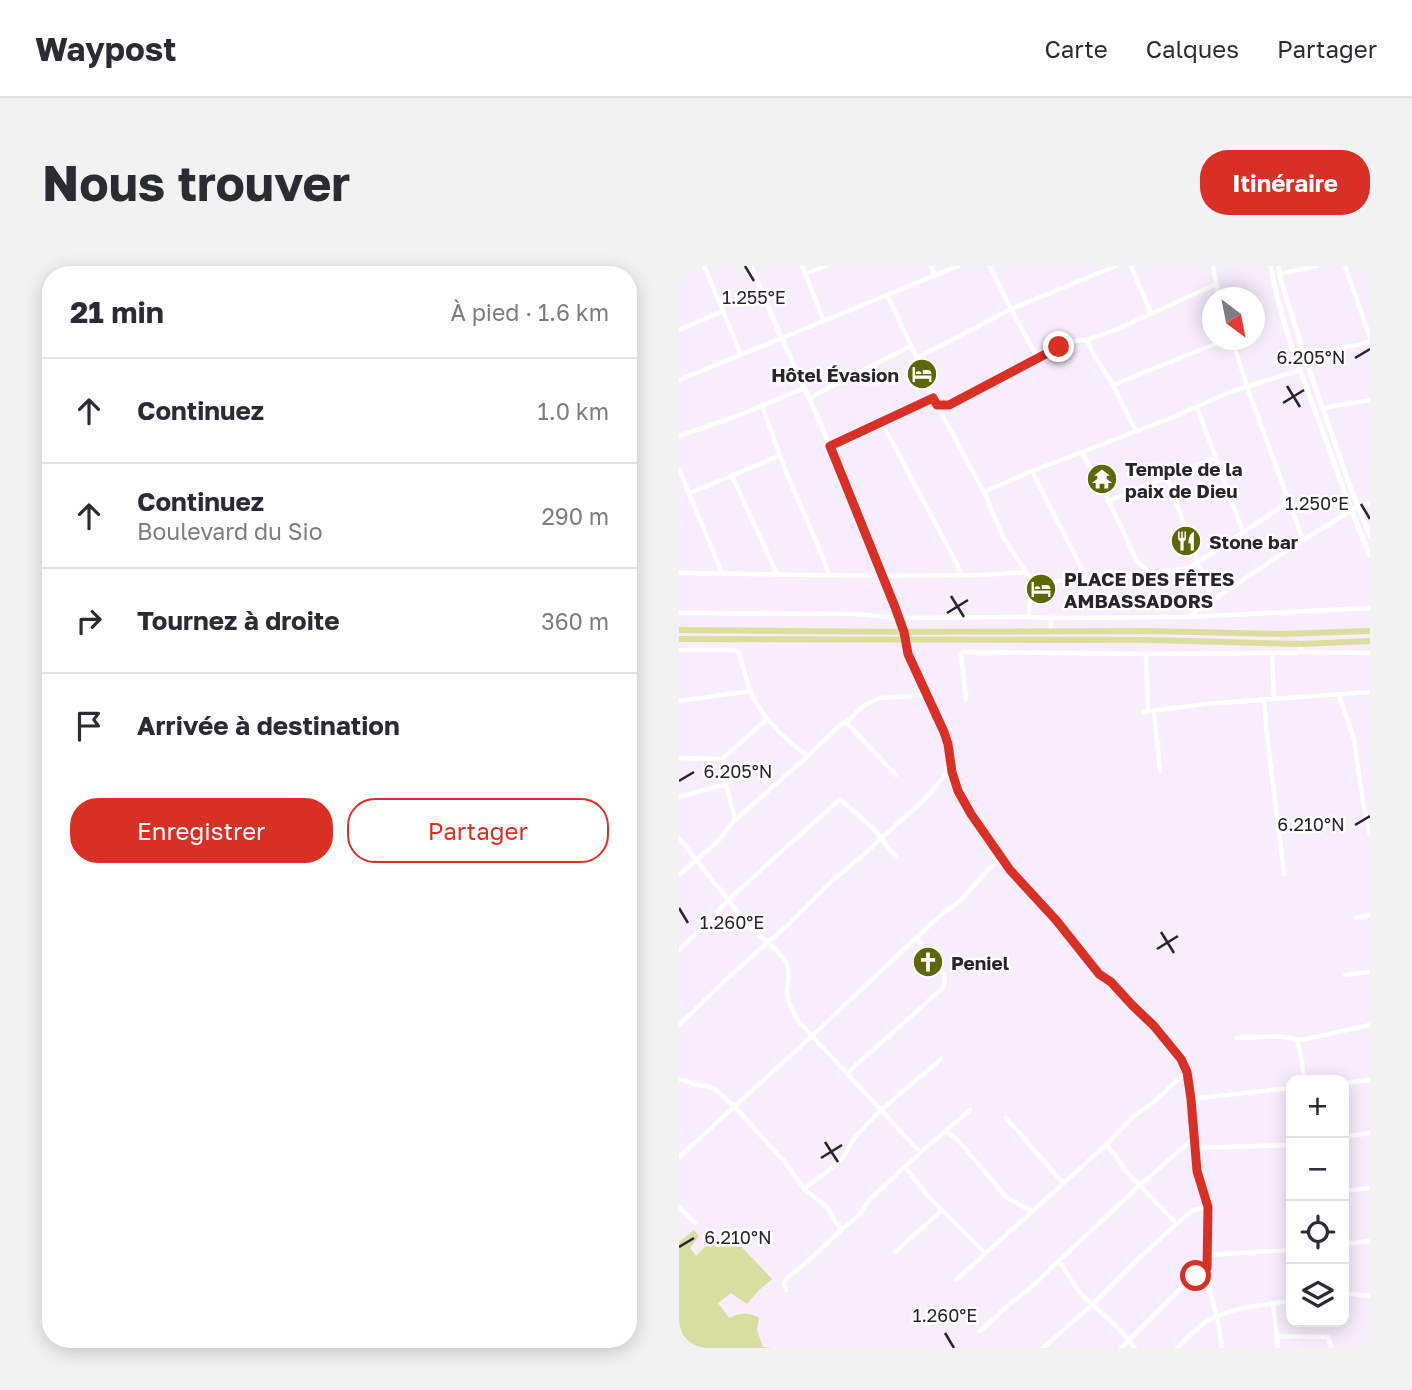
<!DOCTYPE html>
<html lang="fr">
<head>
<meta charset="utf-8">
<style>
	:root { --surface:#fff; --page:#f2f2f3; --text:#2b2b33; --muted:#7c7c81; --line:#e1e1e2; --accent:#d93025 }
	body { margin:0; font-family:"Golos Text",sans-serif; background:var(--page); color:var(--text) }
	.controls { position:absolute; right:21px; bottom:21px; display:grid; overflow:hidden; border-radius:14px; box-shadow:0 4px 18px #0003 }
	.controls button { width:63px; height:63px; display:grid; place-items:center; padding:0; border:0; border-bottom:2px solid var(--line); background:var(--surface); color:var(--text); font:35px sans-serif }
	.compass { position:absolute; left:523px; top:21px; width:63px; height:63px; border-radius:50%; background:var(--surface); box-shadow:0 4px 18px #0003; rotate:148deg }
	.stop { position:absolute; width:21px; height:21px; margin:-16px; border:5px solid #d93025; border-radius:50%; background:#fff }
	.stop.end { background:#d93025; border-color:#fff; box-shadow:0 2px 7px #0008 }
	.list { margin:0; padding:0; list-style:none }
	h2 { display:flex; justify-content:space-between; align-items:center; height:91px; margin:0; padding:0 28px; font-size:30px }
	h2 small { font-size:23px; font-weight:400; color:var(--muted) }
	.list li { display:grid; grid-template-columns:46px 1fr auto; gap:21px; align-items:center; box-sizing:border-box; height:105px; padding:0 28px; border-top:2px solid var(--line) }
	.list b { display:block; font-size:26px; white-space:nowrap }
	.list p { margin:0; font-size:23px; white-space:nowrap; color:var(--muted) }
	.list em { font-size:23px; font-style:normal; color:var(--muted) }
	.actions { display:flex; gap:14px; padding:21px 28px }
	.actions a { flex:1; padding:16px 0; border:2px solid var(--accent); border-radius:28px; text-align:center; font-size:24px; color:var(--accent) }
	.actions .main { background:var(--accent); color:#fff }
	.icon { flex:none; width:38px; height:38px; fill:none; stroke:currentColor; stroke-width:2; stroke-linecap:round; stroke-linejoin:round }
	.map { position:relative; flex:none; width:691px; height:1082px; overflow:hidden; border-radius:28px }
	header { display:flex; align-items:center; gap:42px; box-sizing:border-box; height:98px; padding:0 35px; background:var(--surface); border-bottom:2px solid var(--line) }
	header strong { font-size:33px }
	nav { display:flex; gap:38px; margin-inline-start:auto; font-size:24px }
	.intro { display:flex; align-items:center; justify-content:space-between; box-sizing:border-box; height:168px; padding:0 42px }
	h1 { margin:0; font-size:49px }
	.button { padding:18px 32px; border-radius:28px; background:var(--accent); color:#fff; font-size:24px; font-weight:700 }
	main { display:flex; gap:42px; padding:0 42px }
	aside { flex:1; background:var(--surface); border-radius:28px; box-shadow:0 4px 18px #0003 }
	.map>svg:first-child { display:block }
</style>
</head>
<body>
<header>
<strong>Waypost</strong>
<nav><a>Carte</a><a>Calques</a><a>Partager</a></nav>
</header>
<div class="intro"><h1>Nous trouver</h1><a class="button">Itinéraire</a></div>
<main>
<aside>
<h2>21 min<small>À pied · 1.6 km</small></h2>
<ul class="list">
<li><svg class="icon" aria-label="ahead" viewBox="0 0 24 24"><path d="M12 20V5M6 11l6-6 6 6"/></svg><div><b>Continuez</b></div><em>1.0 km</em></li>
<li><svg class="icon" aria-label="ahead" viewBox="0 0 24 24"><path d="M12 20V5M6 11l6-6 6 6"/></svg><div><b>Continuez</b><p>Boulevard du Sio</p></div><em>290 m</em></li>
<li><svg class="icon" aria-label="right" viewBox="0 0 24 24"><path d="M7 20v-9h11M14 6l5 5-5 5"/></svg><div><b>Tournez à droite</b></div><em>360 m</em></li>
<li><svg class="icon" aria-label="arrive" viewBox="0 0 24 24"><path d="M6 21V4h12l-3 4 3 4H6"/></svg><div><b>Arrivée à destination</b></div></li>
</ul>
<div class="actions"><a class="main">Enregistrer</a><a>Partager</a></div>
</aside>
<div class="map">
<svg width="691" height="1082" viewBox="0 0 691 1082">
	<rect width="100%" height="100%" fill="#f7edfd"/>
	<path fill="#d6df9f" d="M15 964 20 970 11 982 17 990 29 978 26 973 32 967 41 975H57L93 1013 79 1025 68 1038 52 1027 39 1037 50 1052C60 1047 70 1046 80 1052L78 1064 84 1081 93 1082H0V976Z"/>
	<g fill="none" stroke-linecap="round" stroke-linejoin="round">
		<g stroke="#fff" stroke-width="4.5">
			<polyline points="25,0 62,88"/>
			<polyline points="123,0 145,55"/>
			<polyline points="252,0 256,10"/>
			<polyline points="311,0 332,43 437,0"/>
			<polyline points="452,0 472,47"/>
			<polyline points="534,0 540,32"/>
			<polyline points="666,0 691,71"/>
			<polyline points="0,4 9,0"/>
			<polyline points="126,8 147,0"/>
			<polyline points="600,8 638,0"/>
			<path d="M208 29 238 92 254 132 305 226 324 271 352 314C355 327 349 339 350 351L372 352V365"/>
			<polyline points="0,64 44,45"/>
			<polyline points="408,74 415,89 434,119 457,165"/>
			<polyline points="553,74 571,129 624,274"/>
			<polyline points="627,90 691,76"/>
			<polyline points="238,92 332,43 358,91"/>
			<polyline points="0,114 279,0"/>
			<polyline points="434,119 546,74"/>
			<polyline points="130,132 232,80"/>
			<polyline points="259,139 270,139 278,135 380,81 396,75 408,74 441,62 537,18"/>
			<polyline points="83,140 107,206 140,282 150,309"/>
			<polyline points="518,141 564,266"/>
			<polyline points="644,142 691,134"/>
			<polyline points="202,155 278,298 282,308"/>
			<polyline points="0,170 58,150 126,122"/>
			<polyline points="151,180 202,155 254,132"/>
			<polyline points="403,187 424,223 458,295 470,307"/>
			<polyline points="0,203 43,307"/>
			<polyline points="353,205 408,313"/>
			<polyline points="53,210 98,308"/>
			<polyline points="488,211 519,297 534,334"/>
			<polyline points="305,226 353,205 487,154 551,126 621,104"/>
			<polyline points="11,227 100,190"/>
			<polyline points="429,235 536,192"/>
			<polyline points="0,307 204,310 303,309 347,306"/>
			<polyline points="353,317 456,309 510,302 610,236"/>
			<polyline points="0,347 177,348 220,352 350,351"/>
			<polyline points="510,351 691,342"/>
			<polyline points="372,352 509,351 624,274 678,241 691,237"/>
			<polyline points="226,374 229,388 265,466 269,478 275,515 279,525 292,548 331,604 377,654 420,708 432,716 453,739 475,760 497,786 505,799 512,833 518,905 529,941 528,1012 539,1056 543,1082"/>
			<path d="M0 384H56L60 387C64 400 67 413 71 424 82 452 106 473 129 490"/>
			<polyline points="622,386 691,387"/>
			<polyline points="660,429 675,473 684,536 691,569"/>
			<polyline points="287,433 282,388 284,386 467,388"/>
			<polyline points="595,433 593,387 618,387 622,385 622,378"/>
			<path d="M585 434C589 492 599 550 605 608"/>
			<polyline points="0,435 72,425"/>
			<polyline points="469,445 467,388 593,387"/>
			<polyline points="475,445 481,505"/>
			<polyline points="464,446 526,438 691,426"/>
			<polyline points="167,456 217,509"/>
			<polyline points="0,492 43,493 88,453"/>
			<polyline points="43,493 44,507 56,553"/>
			<polyline points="0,531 47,518"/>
			<path d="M0 572 69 659C81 672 100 682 108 698 112 707 108 717 108 726 108 737 114 747 120 756L241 886"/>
			<polyline points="0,609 38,576 56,554 129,490 160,460 167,456 187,438 201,432 248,429"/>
			<polyline points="677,652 691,649"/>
			<polyline points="0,684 29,656 49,634 161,533 194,562 217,591"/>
			<polyline points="666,709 691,706"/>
			<polyline points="0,759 52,709 112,656 152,616 184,589 247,532 266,509 271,497"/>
			<polyline points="558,772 600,770 623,774 691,759"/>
			<polyline points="618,773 623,796 625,814"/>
			<polyline points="168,807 264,722 266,713 265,708 238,672"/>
			<polyline points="0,813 17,819 29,820 36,823 55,840 106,896 125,923 147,940 162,964 181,948 191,933 242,886 291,844"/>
			<polyline points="665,817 691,814"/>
			<polyline points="512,833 612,822"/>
			<polyline points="327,852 384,917"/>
			<polyline points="266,865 278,873 328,932 353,945"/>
			<polyline points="665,871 691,867"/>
			<polyline points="427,879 435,887 445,903 498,958"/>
			<polyline points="517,882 612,879"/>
			<polyline points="0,891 133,770 257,653 282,634 308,605 322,592"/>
			<polyline points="226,901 249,930 306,987"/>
			<path d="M125 923C137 913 152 904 163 893 169 886 171 877 177 870 202 841 234 818 262 793"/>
			<polyline points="665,925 691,922"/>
			<polyline points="0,941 16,957"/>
			<polyline points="665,978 691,975"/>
			<polyline points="216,986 263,944"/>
			<polyline points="527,989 612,984"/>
			<path d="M380 995C388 1006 395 1022 405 1031 423 1047 442 1063 456 1082"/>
			<polyline points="278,1013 427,879 455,850 477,834 507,806"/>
			<polyline points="107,1024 105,1017 108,1012 127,997 162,964"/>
			<polyline points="665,1027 691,1030"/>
			<polyline points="594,1037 599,1082"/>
			<polyline points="301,1065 332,1037 350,1023 461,919 516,871"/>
			<polyline points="598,1070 649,1071 652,1082"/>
			<polyline points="364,1082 414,1038 461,991 502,954 515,944 529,941"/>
			<polyline points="442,1082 502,1022 528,1001"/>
			<path d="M498 1082C507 1073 516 1063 527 1056 548 1042 587 1038 612 1035"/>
		</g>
		<g stroke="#fff" stroke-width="5">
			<polyline points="72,0 102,71 140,154 226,369"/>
			<path d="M592 0C601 58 625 114 645 169 660 209 673 250 691 289"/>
			<polyline points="599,0 603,18 630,103 672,223 691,270"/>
		</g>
		<g stroke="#d9e09e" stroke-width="6">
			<polyline points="0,364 225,366 469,365 603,368 691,365"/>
			<polyline points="0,373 470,374 622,378 691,375"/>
		</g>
	</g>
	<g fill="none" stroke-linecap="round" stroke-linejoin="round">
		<polyline stroke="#d93025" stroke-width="9" points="380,81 270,139 258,139 254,132 151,180 216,341 225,366 229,388 265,466 269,478 273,506 279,525 292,548 331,604 377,654 420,708 432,716 453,739 475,760 502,793 508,806 512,833 518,905 529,941 528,1002 517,1010"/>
	</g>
	<path fill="none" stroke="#28242a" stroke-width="2.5" d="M66 0 75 15M676 92 691 83M608 120 621 141M604 137 625 124M682 238 691 253M272 330 285 351M268 347 289 334M0 515 15 506M676 559 691 550M0 642 9 657M482 666 495 687M478 683 499 670M146 876 159 896M142 892 163 879M0 981 15 972M266 1067 275 1082"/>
	<defs>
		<g id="hotel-disc" transform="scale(1.575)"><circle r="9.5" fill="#5f6605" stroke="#fefefe"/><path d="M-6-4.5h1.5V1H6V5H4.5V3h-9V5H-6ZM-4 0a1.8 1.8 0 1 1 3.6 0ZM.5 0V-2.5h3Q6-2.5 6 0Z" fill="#fff"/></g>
		<g id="temple-disc" transform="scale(1.575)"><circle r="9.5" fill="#5f6605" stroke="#fefefe"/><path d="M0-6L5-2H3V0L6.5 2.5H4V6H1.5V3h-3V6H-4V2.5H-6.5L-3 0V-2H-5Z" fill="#fff"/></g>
		<g id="restaurant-disc" transform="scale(1.575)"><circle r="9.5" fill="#5f6605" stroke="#fefefe"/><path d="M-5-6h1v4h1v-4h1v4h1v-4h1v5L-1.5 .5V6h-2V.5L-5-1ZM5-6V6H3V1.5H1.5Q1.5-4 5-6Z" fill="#fff"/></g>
		<g id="church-disc" transform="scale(1.575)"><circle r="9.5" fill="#5f6605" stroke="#fefefe"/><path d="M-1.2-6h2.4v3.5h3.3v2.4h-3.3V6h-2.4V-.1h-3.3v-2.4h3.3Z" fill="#fff"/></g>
	</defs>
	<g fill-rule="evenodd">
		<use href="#hotel-disc" x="243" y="108"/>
		<use href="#temple-disc" x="423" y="213"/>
		<use href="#restaurant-disc" x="507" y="275"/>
		<use href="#hotel-disc" x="362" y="323"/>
		<use href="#church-disc" x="249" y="696"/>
	</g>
	<g text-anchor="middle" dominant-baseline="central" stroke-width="5" stroke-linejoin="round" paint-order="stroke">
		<g font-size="19" font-weight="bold" fill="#28242a" stroke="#fefefe" text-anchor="start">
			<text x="220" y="108" text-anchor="end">Hôtel Évasion</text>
			<text x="446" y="202">Temple de la<tspan x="446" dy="22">paix de Dieu</tspan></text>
			<text x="530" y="275">Stone bar</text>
			<text x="385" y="312">PLACE DES FÊTES<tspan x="385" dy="22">AMBASSADORS</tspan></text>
			<text x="272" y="696">Peniel</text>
		</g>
	</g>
	<g font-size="18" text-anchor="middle" fill="#28242a" stroke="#fefefe" stroke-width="5" stroke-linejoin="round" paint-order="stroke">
		<text x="75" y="38">1.255°E</text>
		<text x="632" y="98">6.205°N</text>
		<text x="638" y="244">1.250°E</text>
		<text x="59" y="512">6.205°N</text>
		<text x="632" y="565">6.210°N</text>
		<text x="53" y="663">1.260°E</text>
		<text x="59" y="978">6.210°N</text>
		<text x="266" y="1056">1.260°E</text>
	</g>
</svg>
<div class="controls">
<button>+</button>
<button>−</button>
<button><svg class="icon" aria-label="locate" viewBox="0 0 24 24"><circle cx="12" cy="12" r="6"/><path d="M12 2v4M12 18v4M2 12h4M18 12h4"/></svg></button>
<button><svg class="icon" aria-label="layers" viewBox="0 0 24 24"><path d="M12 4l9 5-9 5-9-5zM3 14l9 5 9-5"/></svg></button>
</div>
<svg class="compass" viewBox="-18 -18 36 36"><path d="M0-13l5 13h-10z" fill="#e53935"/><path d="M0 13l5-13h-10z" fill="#7c7c81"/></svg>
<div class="stop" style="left:517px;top:1010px"></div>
<div class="stop end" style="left:380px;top:81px"></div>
</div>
</main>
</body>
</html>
